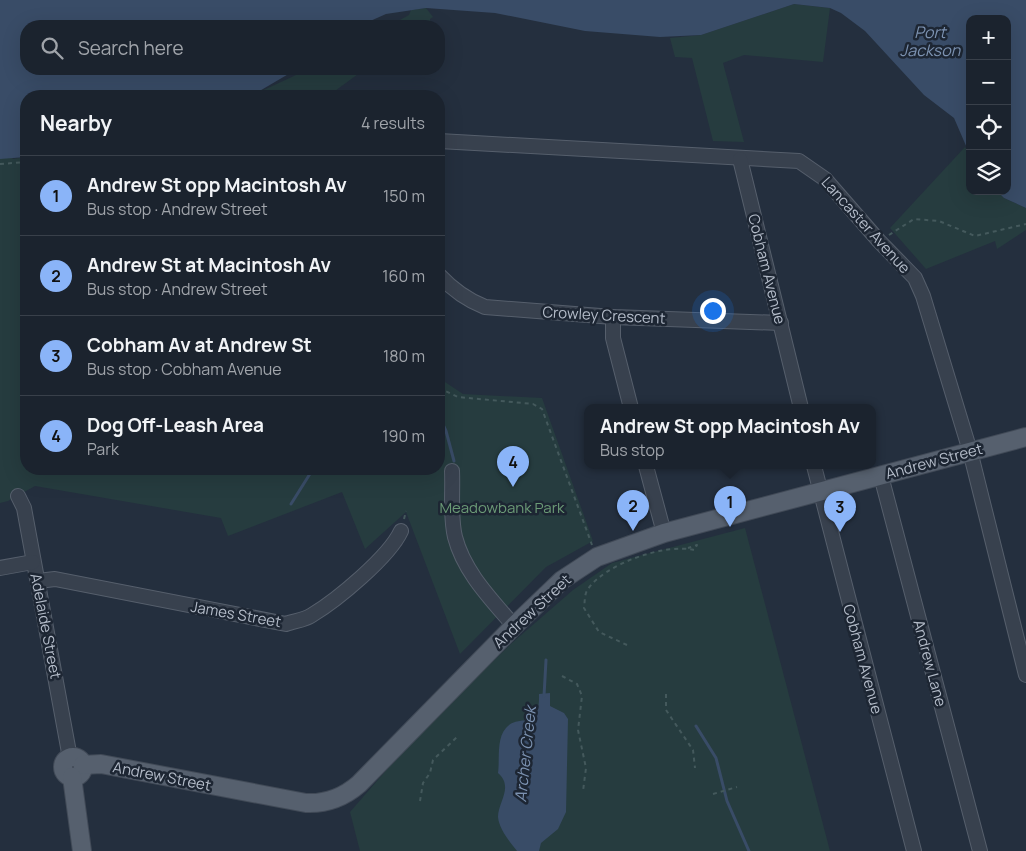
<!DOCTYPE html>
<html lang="en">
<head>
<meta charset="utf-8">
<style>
	:root { --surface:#1b232e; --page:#282f3a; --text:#f1f3f6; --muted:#a0a4aa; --line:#39404a; --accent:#8ab4f8 }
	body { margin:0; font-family:Manrope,sans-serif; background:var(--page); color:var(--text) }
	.controls { position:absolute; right:15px; top:15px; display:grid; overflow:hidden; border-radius:10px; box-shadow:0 5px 20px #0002 }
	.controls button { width:45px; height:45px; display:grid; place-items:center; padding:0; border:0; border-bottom:1px solid var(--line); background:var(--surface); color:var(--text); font:25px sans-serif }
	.you { position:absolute; left:712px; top:310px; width:18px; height:18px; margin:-12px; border:4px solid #fff; border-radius:50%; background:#1a73e8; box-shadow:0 0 0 8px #1a73e833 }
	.badge { display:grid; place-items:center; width:32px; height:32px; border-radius:50%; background:var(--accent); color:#111; font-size:16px; font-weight:700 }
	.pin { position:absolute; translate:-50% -41px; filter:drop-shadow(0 1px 2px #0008) }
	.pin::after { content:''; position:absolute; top:26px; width:18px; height:15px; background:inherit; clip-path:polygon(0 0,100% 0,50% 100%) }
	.popup { position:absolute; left:584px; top:404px; width:292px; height:65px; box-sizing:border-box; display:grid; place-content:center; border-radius:10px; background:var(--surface); filter:drop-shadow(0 1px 4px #0005); font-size:16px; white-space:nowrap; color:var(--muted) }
	.popup b { font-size:19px; color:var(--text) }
	.popup::after { content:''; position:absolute; left:50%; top:100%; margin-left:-10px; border:10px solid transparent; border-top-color:var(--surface) }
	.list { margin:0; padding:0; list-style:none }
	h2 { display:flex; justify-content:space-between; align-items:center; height:65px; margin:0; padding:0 20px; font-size:21px }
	h2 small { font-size:16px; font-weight:400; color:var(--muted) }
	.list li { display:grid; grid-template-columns:32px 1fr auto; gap:15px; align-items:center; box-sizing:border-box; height:80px; padding:0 20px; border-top:1px solid var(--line) }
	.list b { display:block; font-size:19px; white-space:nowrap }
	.list p { margin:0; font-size:16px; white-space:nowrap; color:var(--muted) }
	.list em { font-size:16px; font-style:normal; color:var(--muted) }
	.icon { flex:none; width:28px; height:28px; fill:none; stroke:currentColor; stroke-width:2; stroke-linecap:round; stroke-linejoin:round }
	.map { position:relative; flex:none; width:1026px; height:851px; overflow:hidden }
	.search { position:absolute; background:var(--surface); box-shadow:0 5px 20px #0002; left:20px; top:20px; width:425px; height:55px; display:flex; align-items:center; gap:12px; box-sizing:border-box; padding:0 18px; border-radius:20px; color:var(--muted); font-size:19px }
	.panel { position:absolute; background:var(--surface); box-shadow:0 5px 20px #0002; left:20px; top:90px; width:425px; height:385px; border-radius:20px }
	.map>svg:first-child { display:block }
</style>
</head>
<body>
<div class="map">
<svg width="1026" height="851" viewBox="0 0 1026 851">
	<rect width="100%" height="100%" fill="#242f3e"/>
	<g fill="#263c3f">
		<polygon points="794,4 830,8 823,62 744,55 723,63 744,142 713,141 692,58 675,57 670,38 701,35"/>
		<polygon points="426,8 433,17 430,19 431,26 389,26 409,15 411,10"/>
		<polygon points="309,69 365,69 328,96 251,96"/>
		<polygon points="0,139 13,159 26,157 26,469 439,469 439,378 463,394 542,398 593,541 546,567 460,654 406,512 365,549 342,492 228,536 221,518 35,486 8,501 0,503"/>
		<polygon points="965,147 970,154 970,191 997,191 1004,198 1026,208 1026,230 997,249 995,241 926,269 890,228"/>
		<polygon points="745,528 830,851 360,851 350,812 423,728 512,643 573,590 612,563"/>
	</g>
	<g fill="#394c67">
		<polygon points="0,0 1026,0 1026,208 1004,198 997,191 1007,191 1007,19 970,19 970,155 954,118 924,95 865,31 841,13 830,8 794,4 701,35 660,37 585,31 495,13 426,8 386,14 359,26 26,26 26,69 297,69 251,96 26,96 26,157 0,159"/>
		<path d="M550 693V706L564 713 568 719 566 812 558 829 541 843 539 851H517C510 842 499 829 498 817 498 802 514 787 498 773 500 760 496 739 506 728 520 712 540 733 539 694Z"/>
	</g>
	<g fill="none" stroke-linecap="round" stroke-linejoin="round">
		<g stroke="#394c67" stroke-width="3">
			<polyline points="439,416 446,431 454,461"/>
			<polyline points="291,504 313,469"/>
			<polyline points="544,696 546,660"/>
			<polyline points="696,726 716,758 727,801 749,851"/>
		</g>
		<g stroke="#565f6c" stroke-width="16">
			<g id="minor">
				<polyline points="439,141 799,161 825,179 879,241 915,278 923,296 970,451 1026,675"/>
				<polyline points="740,159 801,408"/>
				<path d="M439 275C453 290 467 300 485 307L613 317 781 323"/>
				<polyline points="613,317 613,338 631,408"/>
				<polyline points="646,466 664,533"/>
				<polyline points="814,466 914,851"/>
				<path d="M452 471C453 492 450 517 455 537 464 572 491 599 514 626"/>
				<polyline points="881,476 980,851"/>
				<polyline points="18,496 24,508 70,758"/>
				<polyline points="0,568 33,562"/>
				<path d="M38 581 55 579 286 624C294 621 305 620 312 615 337 600 389 557 401 531"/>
			</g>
		</g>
		<g stroke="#414a57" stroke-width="20">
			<g id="major">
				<circle cx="73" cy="767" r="10"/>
				<path d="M83 765 101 764 306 803C327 804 344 797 359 784L514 626 562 580 597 557 664 533 1026 437"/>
				<polyline points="72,777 82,851"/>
			</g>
		</g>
		<g stroke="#44595c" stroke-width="2" stroke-dasharray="4 4" stroke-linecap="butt">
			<polyline points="0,164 26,162"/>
			<polyline points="889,235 914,219 939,221 975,236 1026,224"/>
			<polyline points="439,388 458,397 533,404 542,409 592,545"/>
			<polyline points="404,519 406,511"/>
			<path d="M627 645 599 632 584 608C585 603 584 594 588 589 605 564 665 543 694 550L697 545 688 548"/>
			<polyline points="562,676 577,684 582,696 578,730 586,768 583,791"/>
			<polyline points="666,694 666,710 693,750 695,768"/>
			<polyline points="713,794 737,787"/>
			<polyline points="420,801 423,783 430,773 433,760 458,736"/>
		</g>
		<use href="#minor" stroke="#38414e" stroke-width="14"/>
		<use href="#major" stroke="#56606e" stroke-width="18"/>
	</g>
	<g text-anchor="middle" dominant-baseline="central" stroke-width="5" stroke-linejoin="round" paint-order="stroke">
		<g font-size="15" fill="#b4bcc9" stroke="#1d2633">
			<text transform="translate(866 225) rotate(48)">Lancaster Avenue</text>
			<text transform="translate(767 269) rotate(76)">Cobham Avenue</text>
			<text transform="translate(604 315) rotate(3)">Crowley Crescent</text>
			<text transform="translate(934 461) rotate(-15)">Andrew Street</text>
			<text transform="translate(532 611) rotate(-43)">Andrew Street</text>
			<text transform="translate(236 614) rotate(10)">James Street</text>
			<text transform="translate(46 626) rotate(79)">Adelaide Street</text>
			<text transform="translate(863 659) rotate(75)">Cobham Avenue</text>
			<text transform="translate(930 663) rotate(75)">Andrew Lane</text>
			<text transform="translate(162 776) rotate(11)">Andrew Street</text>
		</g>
		<g font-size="15" fill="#6b9a76" stroke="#1d2633">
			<text x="502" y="507">Meadowbank Park</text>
		</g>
		<g font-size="16" font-style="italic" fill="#7c92b1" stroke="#1d2633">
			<text x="930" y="32">Port<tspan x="930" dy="18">Jackson</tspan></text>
			<text transform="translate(525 754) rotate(-84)">Archer Creek</text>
		</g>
	</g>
</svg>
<div class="controls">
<button>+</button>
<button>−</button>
<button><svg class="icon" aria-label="locate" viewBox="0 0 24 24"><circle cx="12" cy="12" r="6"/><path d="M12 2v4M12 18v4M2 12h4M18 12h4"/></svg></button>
<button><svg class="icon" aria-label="layers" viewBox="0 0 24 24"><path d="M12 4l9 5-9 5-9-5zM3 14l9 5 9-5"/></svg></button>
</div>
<div class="you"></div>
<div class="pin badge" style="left:730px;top:527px">1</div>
<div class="popup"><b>Andrew St opp Macintosh Av</b>Bus stop</div>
<div class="pin badge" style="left:633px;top:531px">2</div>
<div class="pin badge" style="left:840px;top:532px">3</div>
<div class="pin badge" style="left:513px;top:487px">4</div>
<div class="search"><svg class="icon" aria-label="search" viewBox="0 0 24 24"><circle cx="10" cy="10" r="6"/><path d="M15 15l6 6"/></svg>Search here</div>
<section class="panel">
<h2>Nearby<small>4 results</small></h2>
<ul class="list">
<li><span class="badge">1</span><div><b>Andrew St opp Macintosh Av</b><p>Bus stop · Andrew Street</p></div><em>150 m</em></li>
<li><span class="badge">2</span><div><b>Andrew St at Macintosh Av</b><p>Bus stop · Andrew Street</p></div><em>160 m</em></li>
<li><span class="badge">3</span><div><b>Cobham Av at Andrew St</b><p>Bus stop · Cobham Avenue</p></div><em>180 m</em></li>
<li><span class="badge">4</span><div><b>Dog Off-Leash Area</b><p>Park</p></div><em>190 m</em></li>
</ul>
</section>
</div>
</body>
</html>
